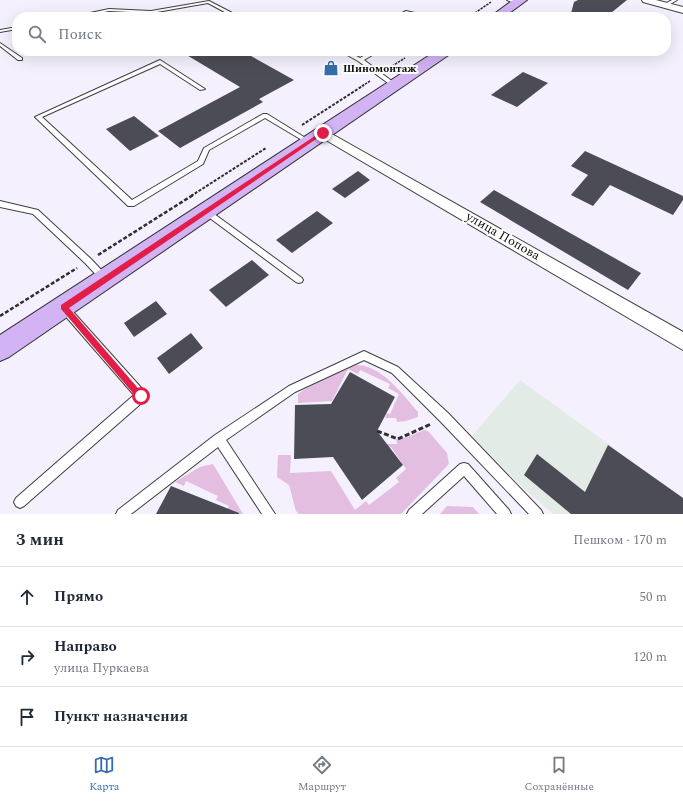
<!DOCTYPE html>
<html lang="ru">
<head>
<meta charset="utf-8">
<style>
	:root { --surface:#fff; --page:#f6f6f7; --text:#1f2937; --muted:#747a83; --line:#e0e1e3; --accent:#386dab }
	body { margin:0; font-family:Spectral,serif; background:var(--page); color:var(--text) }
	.stop { position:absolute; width:12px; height:12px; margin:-9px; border:3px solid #e11d48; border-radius:50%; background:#fff }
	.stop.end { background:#e11d48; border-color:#fff; box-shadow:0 1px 4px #0008 }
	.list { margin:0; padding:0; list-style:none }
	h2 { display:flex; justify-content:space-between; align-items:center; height:52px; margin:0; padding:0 16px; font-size:17px }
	h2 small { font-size:13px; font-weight:400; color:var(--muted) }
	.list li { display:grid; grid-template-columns:26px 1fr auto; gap:12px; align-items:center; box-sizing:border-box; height:60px; padding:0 16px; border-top:1px solid var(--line) }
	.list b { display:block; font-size:15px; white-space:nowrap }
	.list p { margin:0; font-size:13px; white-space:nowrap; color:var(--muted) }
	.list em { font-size:13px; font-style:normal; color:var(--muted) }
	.icon { flex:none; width:22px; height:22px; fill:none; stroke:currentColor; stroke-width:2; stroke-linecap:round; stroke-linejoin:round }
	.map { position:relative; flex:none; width:683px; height:514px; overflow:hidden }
	.search { position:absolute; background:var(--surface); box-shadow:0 4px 16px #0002; left:12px; right:12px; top:12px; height:44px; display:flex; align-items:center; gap:10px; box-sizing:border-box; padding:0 14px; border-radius:16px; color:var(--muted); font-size:15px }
	.sheet { height:232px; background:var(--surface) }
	nav { display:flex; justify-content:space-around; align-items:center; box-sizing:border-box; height:56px; border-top:1px solid var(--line); background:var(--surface); font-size:11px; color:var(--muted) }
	nav a { display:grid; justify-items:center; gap:2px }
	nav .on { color:var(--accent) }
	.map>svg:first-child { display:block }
</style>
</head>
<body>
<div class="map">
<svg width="683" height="514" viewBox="0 0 683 514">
	<rect width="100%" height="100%" fill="#f5f0fd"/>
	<polygon fill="#e3ebe7" points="520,380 683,498 683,514 553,514 516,481 472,436"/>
	<g fill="#e3bee1">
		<path d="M352 365C357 365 363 365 368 367 389 375 404 396 418 412V417L406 421 397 422 396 418H385L387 413 390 414 399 394 388 388 390 384 360 370 358 374 348 369 332 401 298 403V394L306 388Z"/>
		<polygon points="424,430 428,431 447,453 449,464 401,514 299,514 296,511 289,485 277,477 278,455 291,455 290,473 331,471 355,510 366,501 369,505 399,482 396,478 406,469 391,447 388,448 385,444 397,444 396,439 408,437"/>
		<polygon points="213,464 243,514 225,514 229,506 216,500 218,496 186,481 184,486 175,482 200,467"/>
		<polygon points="447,506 473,507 479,514 440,514"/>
	</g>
	<g fill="#4b4c55">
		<polygon points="578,0 627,0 606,17 570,17 574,2"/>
		<polygon points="180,51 242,51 294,80 259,99 263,102 180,148 158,131 240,87"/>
		<polygon points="523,72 548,83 517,107 491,95"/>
		<polygon points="134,116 159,136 130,151 106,129"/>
		<polygon points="585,151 683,196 683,200 673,215 610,185 593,206 571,195 588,175 571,166"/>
		<polygon points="358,171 370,180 345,198 332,189"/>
		<polygon points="494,190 641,273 628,290 480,202"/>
		<polygon points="317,211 333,223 292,253 276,240"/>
		<polygon points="252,260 269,275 226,307 209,290"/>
		<polygon points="156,301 167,314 134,337 124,323"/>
		<polygon points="191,333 203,348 169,374 157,358"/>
		<polygon points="350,372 395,397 377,431 403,465 362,500 333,457 294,459 295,405 331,404"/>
		<polygon points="608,445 683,498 683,514 571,514 524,475 537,454 585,492"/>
		<polygon points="171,486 239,513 239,514 156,514"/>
	</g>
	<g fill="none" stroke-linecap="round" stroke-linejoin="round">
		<g stroke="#404040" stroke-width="2">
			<g id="service">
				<polygon points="507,0 513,0 519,3 517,4"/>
				<polygon points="672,0 677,0 667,6 663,5"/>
				<polygon points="209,1 240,17 234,17 208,3 151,13 109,11 80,17 71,17 109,9 151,11"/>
				<polygon points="406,11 428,16 428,17 420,17 407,14 400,17 395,17"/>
				<polygon points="17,27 17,29 0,32 0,30"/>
				<polygon points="0,43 22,58 22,60 18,60 0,46"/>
				<polygon points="340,51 347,51 360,58 372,51 379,51 364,60 397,85 392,86 358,61"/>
				<polygon points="160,60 205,89 200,90 160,64 42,117 132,200 198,161 204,148 263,114 267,114 312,142 309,144 307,143 265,118 209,150 203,164 134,206 128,206 35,117"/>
				<polygon points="0,201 38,210 91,259 108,277 109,279 108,281 105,282 102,281 85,263 33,214 0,207"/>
				<polygon points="206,208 302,278 303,280 302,282 299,283 296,282 203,213 202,211 203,209"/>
				<polygon points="64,304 67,305 145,392 146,396 145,400 24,506 20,508 16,506 14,502 16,498 134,395 61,311 60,308 61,305"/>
				<polygon points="364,351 398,367 448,413 541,510 543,514 529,514 440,421 392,373 364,360 295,392 226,440 275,514 262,514 218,447 131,514 116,514 118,510 215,435 289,386"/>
				<polygon points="464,463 468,464 509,510 511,514 497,514 464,476 422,514 407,514 409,510 460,464"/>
			</g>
		</g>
		<g stroke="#404040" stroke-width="2">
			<g id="minor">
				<polygon points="642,0 656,0 683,7 683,13 643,2"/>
				<polygon points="323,129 683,332 683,350 319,136 317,133 319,130"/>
			</g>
		</g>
		<g stroke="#2f2f2f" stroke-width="2">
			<g id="secondary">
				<polygon points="513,0 527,0 504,17 490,17"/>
				<polygon points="436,51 452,51 450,54 9,357 0,361 0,335"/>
			</g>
		</g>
		<g stroke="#2f2f2f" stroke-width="1.5" stroke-dasharray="2.5 1" stroke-linecap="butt">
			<polyline points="469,17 491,2"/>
			<polyline points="389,68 405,58"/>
			<polyline points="362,86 370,81"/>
		</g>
		<g stroke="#2f2f2f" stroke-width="2" stroke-dasharray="3 1.5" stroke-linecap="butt">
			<polyline points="302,125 364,85"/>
			<polyline points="191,196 266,148"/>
		</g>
		<g stroke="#2f2f2f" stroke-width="2.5" stroke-dasharray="4 2" stroke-linecap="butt">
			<polyline points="98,255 193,195"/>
			<polyline points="0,316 77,268"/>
		</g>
		<polyline stroke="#2f2f2f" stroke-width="3" stroke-dasharray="5 2.5" stroke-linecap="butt" points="377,431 398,439 431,424"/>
		<use href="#service" fill="#fff" fill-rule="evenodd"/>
		<use href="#minor" fill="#fff" fill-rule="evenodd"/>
		<use href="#secondary" fill="#d2b3f4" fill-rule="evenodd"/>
	</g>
	<polygon fill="#e11d48" points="321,132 325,133 69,308 143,394 143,399 138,399 61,309 61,305"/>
	<defs>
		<g id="shop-bare" transform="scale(1.2)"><path d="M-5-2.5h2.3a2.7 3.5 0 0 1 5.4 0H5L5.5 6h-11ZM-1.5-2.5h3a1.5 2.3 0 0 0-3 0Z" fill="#386dab" stroke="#fff" stroke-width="2.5" paint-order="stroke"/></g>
	</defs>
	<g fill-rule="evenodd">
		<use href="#shop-bare" x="331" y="68"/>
	</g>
	<g text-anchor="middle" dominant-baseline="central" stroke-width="4" stroke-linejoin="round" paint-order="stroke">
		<g font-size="11" font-weight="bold" fill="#0d0d0d" stroke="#fff" text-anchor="start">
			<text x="343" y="68">Шиномонтаж</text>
		</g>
		<g font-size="13" fill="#0d0d0d" stroke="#fff">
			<text transform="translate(503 236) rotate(30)">улица Попова</text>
		</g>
	</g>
</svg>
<div class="stop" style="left:141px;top:396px"></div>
<div class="stop end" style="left:323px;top:133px"></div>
<div class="search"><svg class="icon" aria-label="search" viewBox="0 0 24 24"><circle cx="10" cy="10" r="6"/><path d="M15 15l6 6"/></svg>Поиск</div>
</div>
<section class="sheet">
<h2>3 мин<small>Пешком · 170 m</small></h2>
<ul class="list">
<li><svg class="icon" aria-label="ahead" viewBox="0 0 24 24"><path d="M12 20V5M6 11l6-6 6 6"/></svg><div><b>Прямо</b></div><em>50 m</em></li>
<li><svg class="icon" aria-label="right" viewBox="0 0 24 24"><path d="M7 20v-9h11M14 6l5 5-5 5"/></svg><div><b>Направо</b><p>улица Пуркаева</p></div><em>120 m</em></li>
<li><svg class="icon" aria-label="arrive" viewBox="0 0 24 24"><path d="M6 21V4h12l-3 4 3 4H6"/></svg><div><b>Пункт назначения</b></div></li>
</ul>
</section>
<nav>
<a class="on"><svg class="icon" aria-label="map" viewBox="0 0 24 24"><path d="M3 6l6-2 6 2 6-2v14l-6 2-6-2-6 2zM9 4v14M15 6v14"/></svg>Карта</a>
<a><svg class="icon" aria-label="directions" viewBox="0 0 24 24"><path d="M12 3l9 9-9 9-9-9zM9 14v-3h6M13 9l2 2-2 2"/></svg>Маршрут</a>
<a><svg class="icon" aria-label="saved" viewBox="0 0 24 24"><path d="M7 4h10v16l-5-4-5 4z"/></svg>Сохранённые</a>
</nav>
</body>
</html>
